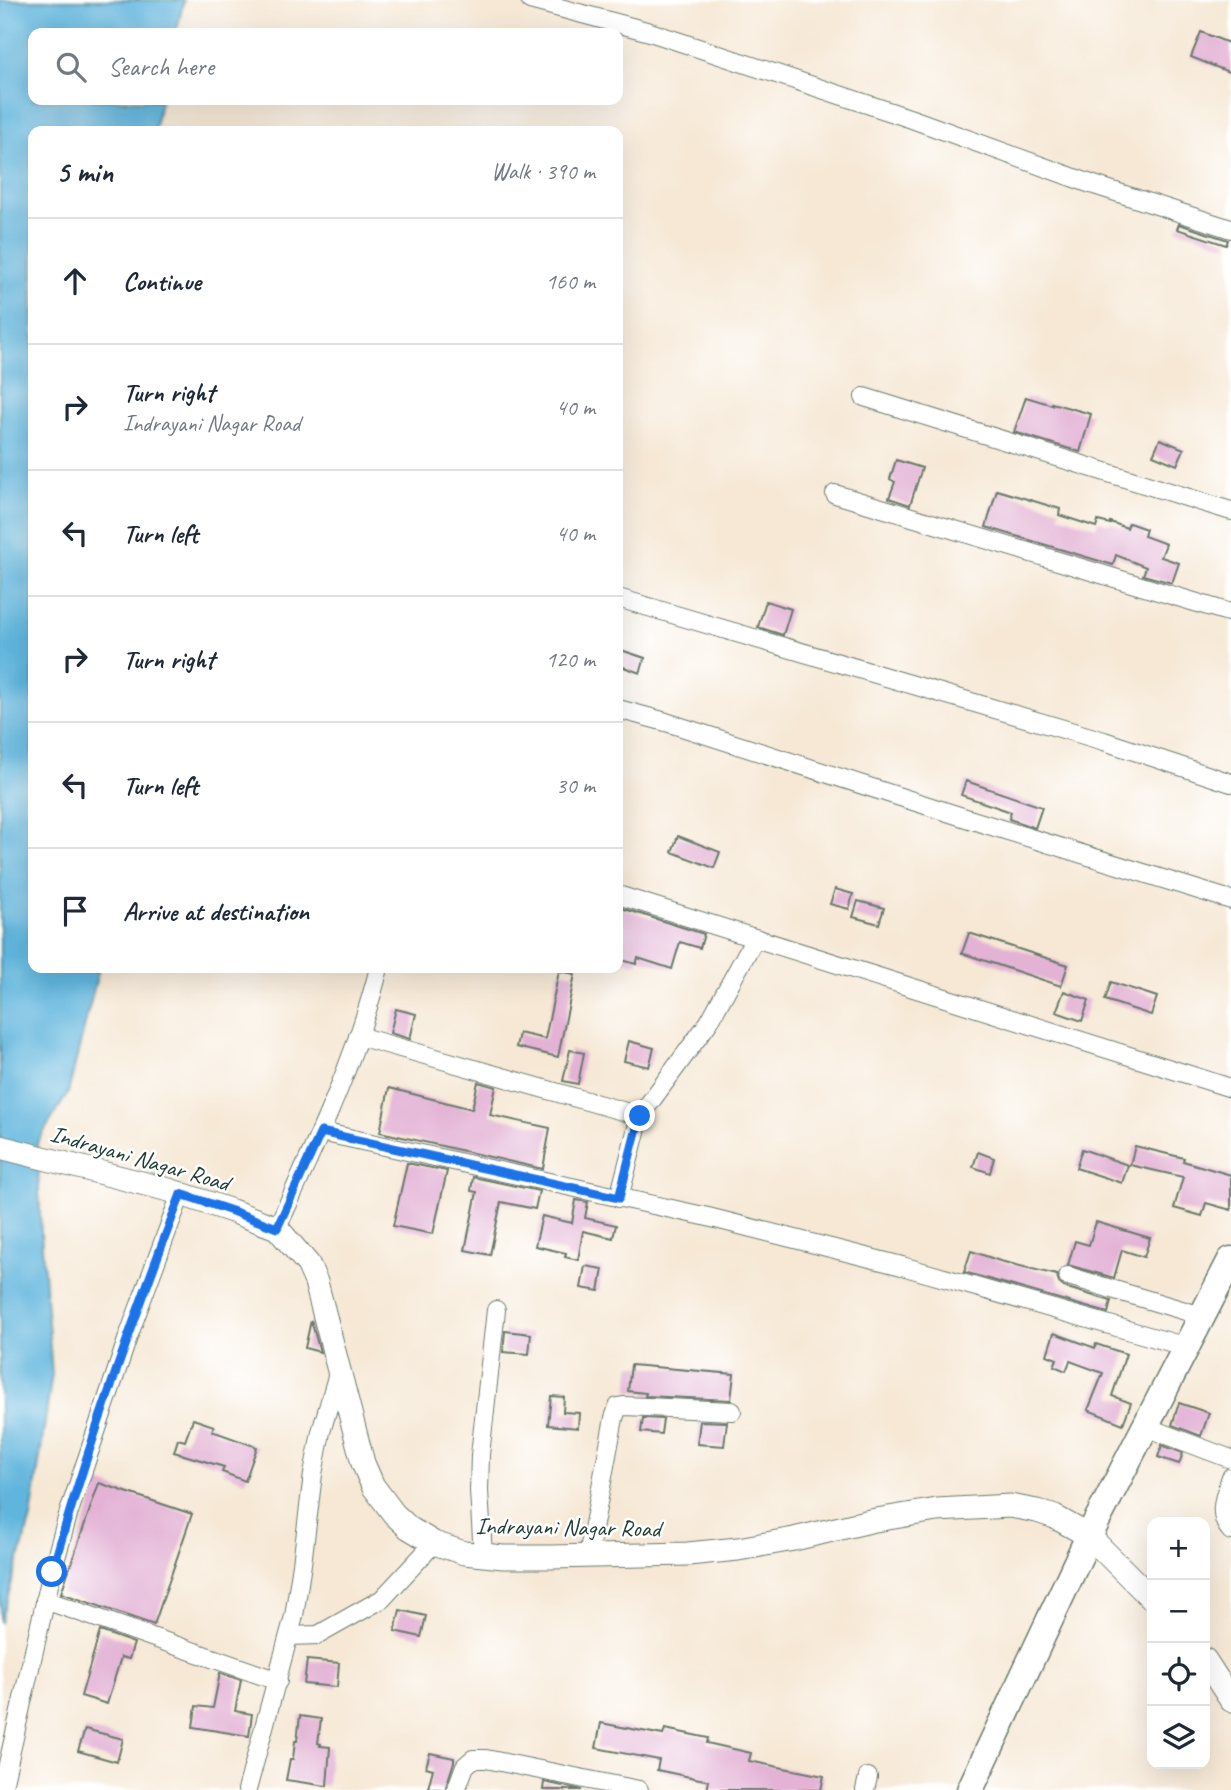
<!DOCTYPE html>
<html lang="en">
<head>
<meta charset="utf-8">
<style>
	:root { --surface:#fff; --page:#f2f2f3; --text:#1f2937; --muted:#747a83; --line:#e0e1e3 }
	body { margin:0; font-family:Caveat,sans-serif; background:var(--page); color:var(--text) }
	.controls { position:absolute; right:21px; bottom:21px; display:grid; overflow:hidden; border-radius:14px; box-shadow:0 7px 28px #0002 }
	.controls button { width:63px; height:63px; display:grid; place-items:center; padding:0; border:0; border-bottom:2px solid var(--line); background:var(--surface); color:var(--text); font:35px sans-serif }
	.stop { position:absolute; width:21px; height:21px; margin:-16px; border:5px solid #1a73e8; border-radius:50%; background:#fff }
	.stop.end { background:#1a73e8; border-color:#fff; box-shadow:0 2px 7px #0008 }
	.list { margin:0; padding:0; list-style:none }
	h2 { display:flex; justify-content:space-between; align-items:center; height:91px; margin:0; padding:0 28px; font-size:30px }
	h2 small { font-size:23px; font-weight:400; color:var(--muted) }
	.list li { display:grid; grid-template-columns:46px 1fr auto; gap:21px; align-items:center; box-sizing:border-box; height:126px; padding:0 28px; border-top:2px solid var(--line) }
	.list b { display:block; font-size:26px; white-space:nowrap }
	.list p { margin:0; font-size:23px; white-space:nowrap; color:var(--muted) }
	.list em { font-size:23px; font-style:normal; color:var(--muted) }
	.icon { flex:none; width:38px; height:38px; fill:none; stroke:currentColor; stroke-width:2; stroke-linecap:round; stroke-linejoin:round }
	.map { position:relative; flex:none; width:1231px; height:1790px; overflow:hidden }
	.search { position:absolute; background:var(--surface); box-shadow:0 7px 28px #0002; left:28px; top:28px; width:595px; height:77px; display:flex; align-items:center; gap:18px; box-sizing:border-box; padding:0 24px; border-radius:14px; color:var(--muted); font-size:26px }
	.panel { position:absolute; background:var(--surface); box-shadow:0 7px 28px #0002; left:28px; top:126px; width:595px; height:847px; border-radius:14px }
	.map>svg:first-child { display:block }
</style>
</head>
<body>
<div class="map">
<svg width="1231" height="1790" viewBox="0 0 1231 1790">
	<rect width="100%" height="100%" fill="#fff"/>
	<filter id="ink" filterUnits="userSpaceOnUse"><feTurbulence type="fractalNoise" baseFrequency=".0143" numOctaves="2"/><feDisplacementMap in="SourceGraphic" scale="14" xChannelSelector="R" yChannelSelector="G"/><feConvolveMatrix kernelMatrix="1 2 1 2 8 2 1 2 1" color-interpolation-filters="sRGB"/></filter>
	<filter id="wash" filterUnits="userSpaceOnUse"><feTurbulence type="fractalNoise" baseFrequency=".00686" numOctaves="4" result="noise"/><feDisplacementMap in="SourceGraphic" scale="28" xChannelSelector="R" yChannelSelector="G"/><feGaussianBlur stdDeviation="1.57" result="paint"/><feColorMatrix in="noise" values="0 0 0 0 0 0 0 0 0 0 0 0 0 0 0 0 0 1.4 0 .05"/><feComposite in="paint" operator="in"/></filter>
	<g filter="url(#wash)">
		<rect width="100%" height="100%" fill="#f6e8d5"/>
		<polygon fill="#61b5dd" stroke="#407988" stroke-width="2" points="0,0 184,0 176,33 33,33 33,100 161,100 154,131 33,131 33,968 99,968 68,1093 37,1143 41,1233 52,1374 31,1518 0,1623"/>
		<g id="blocks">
			<g fill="#e3b2d5">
				<polygon points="1201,32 1231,44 1231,73 1191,57"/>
				<polygon points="1179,224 1228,240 1226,245 1177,229"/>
				<polygon points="1026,397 1052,405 1052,403 1091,414 1080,452 1014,432"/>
				<polygon points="1160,439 1184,449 1177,465 1153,455"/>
				<polygon points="896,460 922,468 910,505 889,498 895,482 890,479"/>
				<polygon points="997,490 1060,509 1059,515 1096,527 1098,521 1110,524 1110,522 1127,528 1129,523 1146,529 1144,536 1166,544 1161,557 1179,563 1172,583 1143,575 1146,567 1116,555 1113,565 986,527"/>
				<polygon points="766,601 791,609 783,635 758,627"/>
				<polygon points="618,649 645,658 640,673 618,665"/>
				<polygon points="966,781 1042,807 1035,828 1009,819 1011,812 961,795"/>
				<polygon points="678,836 720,852 714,868 672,852"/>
				<polygon points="835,889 853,894 849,909 830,904"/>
				<polygon points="858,901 884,908 879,924 853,917"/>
				<polygon points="618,907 704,934 700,948 680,942 672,969 638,958 636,964 618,959 618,950 625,926 618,924"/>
				<polygon points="969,933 1068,965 1061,986 962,953"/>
				<polygon points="559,971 575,974 558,1057 516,1047 519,1033 545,1039"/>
				<polygon points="1111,982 1157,997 1151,1015 1105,1000"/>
				<polygon points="1064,991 1089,1000 1082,1021 1056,1012"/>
				<polygon points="396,1009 416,1014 410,1039 390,1033"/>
				<polygon points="629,1041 654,1048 649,1067 624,1061"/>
				<polygon points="570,1050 584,1053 578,1084 563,1081"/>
				<polygon points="478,1082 496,1087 490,1115 550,1128 543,1169 380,1132 389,1088 472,1109"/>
				<polygon points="1135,1146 1184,1158 1183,1161 1231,1175 1231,1210 1206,1203 1202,1216 1174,1208 1183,1177 1130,1165"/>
				<polygon points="1082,1149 1128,1165 1122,1183 1076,1168"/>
				<polygon points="978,1152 994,1158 990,1173 973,1167"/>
				<polygon points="407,1163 447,1171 433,1234 393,1226"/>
				<polygon points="473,1177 539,1191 535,1209 501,1202 490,1255 465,1250 477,1192 471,1191"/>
				<polygon points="576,1200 588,1202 585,1218 616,1225 613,1238 583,1231 578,1260 565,1257 566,1253 535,1246 542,1216 572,1223"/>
				<polygon points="1096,1222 1150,1238 1144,1257 1122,1250 1114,1278 1068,1265 1075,1241 1089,1245"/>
				<polygon points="971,1251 1000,1261 1057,1275 1059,1283 1064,1287 1111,1301 1108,1313 964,1272"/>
				<polygon points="585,1266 603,1269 599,1291 581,1288"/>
				<polygon points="311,1320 320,1352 305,1348"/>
				<polygon points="505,1331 531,1334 529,1354 503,1352"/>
				<polygon points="1054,1333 1095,1348 1096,1344 1126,1354 1112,1396 1131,1403 1123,1424 1088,1410 1103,1373 1070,1361 1066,1371 1054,1366 1057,1359 1047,1355"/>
				<polygon points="631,1365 734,1374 731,1400 645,1396 646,1393 628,1391"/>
				<polygon points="551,1396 564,1397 563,1412 579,1413 578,1428 548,1425"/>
				<polygon points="1179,1403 1209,1413 1201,1436 1172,1425"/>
				<polygon points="643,1418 663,1419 661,1434 641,1432"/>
				<polygon points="193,1419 214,1426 212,1431 257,1447 245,1481 222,1472 224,1467 174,1452 178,1439 185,1441"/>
				<polygon points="700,1421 727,1422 724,1446 697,1444"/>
				<polygon points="1162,1445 1183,1453 1179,1464 1158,1457"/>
				<polygon points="99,1483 192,1514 154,1625 61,1593"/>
				<polygon points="400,1610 426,1616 421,1637 395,1631"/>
				<polygon points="100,1631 134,1643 129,1659 121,1657 107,1704 81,1696"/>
				<polygon points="307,1660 339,1663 337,1687 304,1684"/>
				<polygon points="220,1673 241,1680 235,1711 252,1714 249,1736 193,1727 196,1706 213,1708"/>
				<polygon points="300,1716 321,1719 318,1743 321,1744 320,1746 330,1747 327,1786 286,1780 290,1759 293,1759 295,1741 297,1741"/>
				<polygon points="601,1723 663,1735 665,1729 708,1738 707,1743 751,1753 749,1761 824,1776 821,1790 707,1790 709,1781 657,1770 659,1760 596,1748"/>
				<polygon points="85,1729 123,1739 117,1762 78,1751"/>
				<polygon points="430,1753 454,1758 454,1762 445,1790 428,1788 433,1769 426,1767"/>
				<polygon points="544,1782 582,1790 543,1790"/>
			</g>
		</g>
	</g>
	<g filter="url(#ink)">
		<use href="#blocks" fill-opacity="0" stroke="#6a796c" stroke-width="2"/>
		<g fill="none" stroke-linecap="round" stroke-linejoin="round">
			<g stroke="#6a796c" stroke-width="20">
				<g id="minor">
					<polyline points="530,0 650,32 912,119 1091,184 1231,229"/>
					<polyline points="864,397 1231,511"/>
					<polyline points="835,494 1231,613"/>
					<polyline points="618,598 1104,741 1231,783"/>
					<polyline points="618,709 666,722 969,819 1231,900"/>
					<polyline points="618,895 1231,1088"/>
					<polyline points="358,1036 640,1116 619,1198"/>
					<polyline points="640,1116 709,1022 755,938"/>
					<polyline points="321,1132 708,1217 902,1266 1187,1347"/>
					<path d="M277 1228C316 1143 356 1059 379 968"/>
					<polyline points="1068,1276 1202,1316"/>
					<polyline points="1146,1427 1231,1459"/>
					<path d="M1231 1477C1225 1495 1216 1515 1231 1531"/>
					<polyline points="483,1555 479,1491 480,1455 496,1310"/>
					<polyline points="588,1556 614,1418 618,1407 625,1406 732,1411"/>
					<polyline points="45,1600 278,1681"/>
					<polyline points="289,1636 318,1635 382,1599 434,1543"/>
					<polyline points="2,1790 52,1572 68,1515 128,1337 181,1194"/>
					<polyline points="247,1790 294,1616 302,1564 313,1474 321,1432 339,1370"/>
					<polyline points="456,1790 465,1766 473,1759 486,1759 639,1790"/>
					<polyline points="865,1790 868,1777"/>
				</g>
			</g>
			<g stroke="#6a796c" stroke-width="25">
				<g id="tertiary">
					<polyline points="0,1147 169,1190 232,1211 277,1228 308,1264 316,1282 363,1463 373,1486 394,1514 409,1528 434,1543 464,1553 503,1557 551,1557 688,1554 738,1549 794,1539 870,1521 937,1510 1010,1506 1037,1511 1055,1517 1089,1536 1152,1599"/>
					<polyline points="1205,1660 1231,1700"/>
				</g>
			</g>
			<g stroke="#6a796c" stroke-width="29">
				<polyline id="secondary" points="970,1790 1089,1536 1231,1260"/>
			</g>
			<use href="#minor" stroke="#fff" stroke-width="18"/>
			<use href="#tertiary" stroke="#fff" stroke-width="23"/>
			<use href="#secondary" stroke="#fff" stroke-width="26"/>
		</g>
	</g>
	<g fill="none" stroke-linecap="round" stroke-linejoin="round" filter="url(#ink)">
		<path stroke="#1a73e8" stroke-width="9" d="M52 1572C88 1444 134 1319 181 1194L232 1211 277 1228 321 1132 619 1198 640 1116"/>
	</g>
	<g text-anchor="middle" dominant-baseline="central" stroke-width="5" stroke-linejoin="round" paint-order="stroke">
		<g font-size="24" fill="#1f3d34" stroke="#fff">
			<text transform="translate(140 1158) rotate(16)">Indrayani Nagar Road</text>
			<text transform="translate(568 1527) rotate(1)">Indrayani Nagar Road</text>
		</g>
	</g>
</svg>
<div class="controls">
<button>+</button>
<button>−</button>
<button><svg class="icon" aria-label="locate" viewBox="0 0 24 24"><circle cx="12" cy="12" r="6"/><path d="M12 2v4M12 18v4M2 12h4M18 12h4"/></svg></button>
<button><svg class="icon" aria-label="layers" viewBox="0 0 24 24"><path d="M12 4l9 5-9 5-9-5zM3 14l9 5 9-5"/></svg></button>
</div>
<div class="stop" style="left:52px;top:1572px"></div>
<div class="stop end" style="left:640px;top:1116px"></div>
<div class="search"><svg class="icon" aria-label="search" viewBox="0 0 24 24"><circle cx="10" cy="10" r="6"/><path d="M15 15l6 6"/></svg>Search here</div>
<section class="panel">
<h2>5 min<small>Walk · 390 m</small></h2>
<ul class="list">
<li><svg class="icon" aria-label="ahead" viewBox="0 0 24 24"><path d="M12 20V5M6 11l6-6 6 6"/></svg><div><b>Continue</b></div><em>160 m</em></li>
<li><svg class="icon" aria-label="right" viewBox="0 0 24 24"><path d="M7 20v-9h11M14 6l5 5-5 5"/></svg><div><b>Turn right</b><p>Indrayani Nagar Road</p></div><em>40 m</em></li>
<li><svg class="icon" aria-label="left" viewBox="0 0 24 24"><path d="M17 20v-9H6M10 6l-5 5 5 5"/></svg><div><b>Turn left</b></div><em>40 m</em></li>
<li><svg class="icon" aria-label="right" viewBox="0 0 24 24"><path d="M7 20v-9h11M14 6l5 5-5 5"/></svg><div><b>Turn right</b></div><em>120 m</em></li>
<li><svg class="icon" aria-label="left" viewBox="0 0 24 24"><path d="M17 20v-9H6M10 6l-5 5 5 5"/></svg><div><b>Turn left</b></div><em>30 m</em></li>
<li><svg class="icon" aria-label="arrive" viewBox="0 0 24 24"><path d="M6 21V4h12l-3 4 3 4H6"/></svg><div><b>Arrive at destination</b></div></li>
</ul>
</section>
</div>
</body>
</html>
